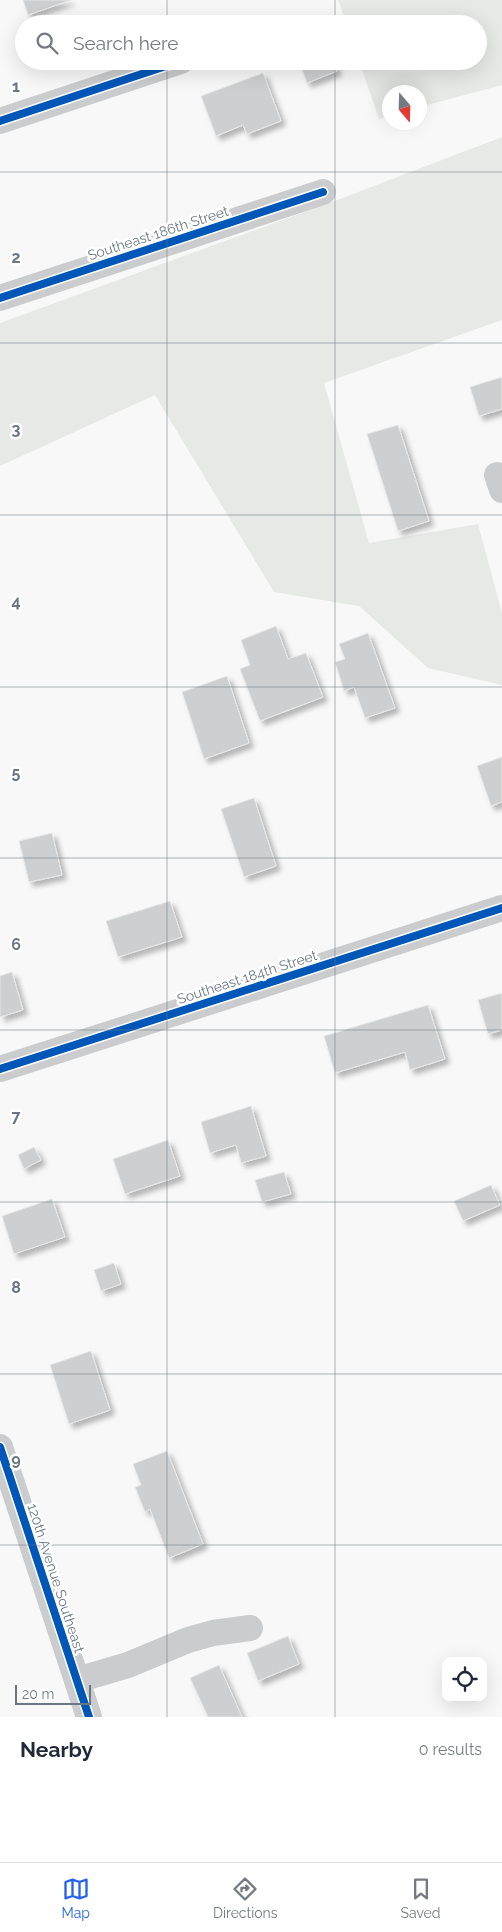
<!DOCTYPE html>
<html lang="en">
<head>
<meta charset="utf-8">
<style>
	:root { --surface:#fff; --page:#f6f6f7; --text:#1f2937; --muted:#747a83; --line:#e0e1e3; --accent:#2563eb }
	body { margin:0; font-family:Raleway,sans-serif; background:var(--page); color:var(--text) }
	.controls { position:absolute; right:15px; bottom:15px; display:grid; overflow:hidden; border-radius:10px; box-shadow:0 5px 20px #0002 }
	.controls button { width:45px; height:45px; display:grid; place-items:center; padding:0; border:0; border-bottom:1px solid var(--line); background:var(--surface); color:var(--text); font:25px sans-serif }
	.compass { position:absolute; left:382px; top:85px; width:45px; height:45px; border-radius:50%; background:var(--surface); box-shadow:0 5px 20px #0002; rotate:161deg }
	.scale { position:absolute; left:15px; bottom:12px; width:76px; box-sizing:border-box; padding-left:5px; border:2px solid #6b7884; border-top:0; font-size:14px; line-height:18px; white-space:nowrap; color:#6b7884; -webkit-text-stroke:4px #fff; paint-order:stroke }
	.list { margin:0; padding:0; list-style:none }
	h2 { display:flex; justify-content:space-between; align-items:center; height:65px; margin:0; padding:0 20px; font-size:21px }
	h2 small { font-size:16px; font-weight:400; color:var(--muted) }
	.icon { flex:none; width:28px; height:28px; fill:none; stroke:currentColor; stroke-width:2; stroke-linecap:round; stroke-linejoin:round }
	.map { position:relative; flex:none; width:502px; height:1717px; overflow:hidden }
	.search { position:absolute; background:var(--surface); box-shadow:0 5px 20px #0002; left:15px; right:15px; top:15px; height:55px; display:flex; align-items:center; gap:12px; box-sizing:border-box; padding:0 18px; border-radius:28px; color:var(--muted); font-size:19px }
	.sheet { height:145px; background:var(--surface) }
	nav { display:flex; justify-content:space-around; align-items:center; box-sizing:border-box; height:70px; border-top:1px solid var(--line); background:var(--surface); font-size:14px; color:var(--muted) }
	nav a { display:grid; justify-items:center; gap:2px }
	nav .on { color:var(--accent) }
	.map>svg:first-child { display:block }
</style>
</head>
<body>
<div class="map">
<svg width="502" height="1717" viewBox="0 0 502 1717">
	<defs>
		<filter id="shadow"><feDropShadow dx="4.5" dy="4.5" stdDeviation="2.5" flood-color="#0004"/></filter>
	</defs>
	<rect width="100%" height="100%" fill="#f8f8f8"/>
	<g fill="#e7e9e6">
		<polygon points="338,0 502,0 502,85 420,107 420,92 390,92 389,116 379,119 359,61 478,61 478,24 347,24"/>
		<polygon points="502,137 502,320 324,383 369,543 478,524 502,613 502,685 428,668 359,606 274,592 155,395 0,466 0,323 332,202"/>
	</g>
	<g fill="#cdcfd0" stroke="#e8e8e8" filter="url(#shadow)">
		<polygon points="23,0 71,0 28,15"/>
		<polygon points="299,61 334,61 337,71 307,83"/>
		<polygon points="263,73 281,121 247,134 243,125 216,136 201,96"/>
		<polygon points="502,377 502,409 479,416 470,387"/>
		<polygon points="398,425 429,521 398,531 367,434"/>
		<polygon points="276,626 288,659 306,653 323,697 260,721 240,669 250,665 241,640"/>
		<polygon points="368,633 395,708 365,718 354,687 344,691 335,662 345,659 339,644"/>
		<polygon points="227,676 249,743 204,759 182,692"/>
		<polygon points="502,757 502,802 491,806 477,766"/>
		<polygon points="254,798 276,866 244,877 221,809"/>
		<polygon points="52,833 62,875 29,882 19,841"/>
		<polygon points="170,901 182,937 118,957 106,921"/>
		<polygon points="12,972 23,1010 0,1017 0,976"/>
		<polygon points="502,993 502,1030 488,1034 478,1000"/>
		<polygon points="428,1005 445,1059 410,1070 405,1052 335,1073 324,1036"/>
		<polygon points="251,1106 266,1156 241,1163 236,1145 210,1153 201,1122"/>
		<polygon points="168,1140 180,1176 125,1194 113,1159"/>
		<polygon points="34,1147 41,1160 24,1169 18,1155"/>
		<polygon points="284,1172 291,1194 262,1202 255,1180"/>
		<polygon points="491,1185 500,1205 463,1221 454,1201"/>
		<polygon points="52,1199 65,1237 14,1254 2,1216"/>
		<polygon points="114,1263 121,1284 101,1291 94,1270"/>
		<polygon points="91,1351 110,1410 69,1424 50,1365"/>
		<polygon points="167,1451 203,1544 169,1558 150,1509 145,1512 135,1487 141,1485 133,1464"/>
		<polygon points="288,1636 299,1664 258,1681 247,1653"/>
		<polygon points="219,1665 242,1717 208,1717 190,1678"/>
	</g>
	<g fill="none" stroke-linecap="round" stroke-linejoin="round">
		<g stroke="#cbccce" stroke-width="26">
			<polyline points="0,121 181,61"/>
			<polyline points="0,298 323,192"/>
			<polyline points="497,475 502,490"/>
			<polyline points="0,1069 502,908"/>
			<polyline points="0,1447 89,1717"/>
			<polyline points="77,1680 128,1665 188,1640 213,1633 250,1628"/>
		</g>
		<g stroke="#fff" stroke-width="11">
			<g id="cycleway">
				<polyline points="0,121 181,61"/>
				<polyline points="0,298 323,192"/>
				<polyline points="0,1069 502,908"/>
				<polyline points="0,1447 89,1717"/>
			</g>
		</g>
		<use href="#cycleway" stroke="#0057b8" stroke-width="8"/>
	</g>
	<path fill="none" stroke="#6b7884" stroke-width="1" stroke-opacity="0.55" d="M167 0V24M335 0V24M167 61V1717M335 61V1717M0 172H502M0 343H502M0 515H502M0 687H502M0 858H502M0 1030H502M0 1202H502M0 1374H502M0 1545H502"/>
	<g text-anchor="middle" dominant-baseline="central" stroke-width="5" stroke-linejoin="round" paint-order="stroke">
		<g font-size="14" fill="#6b7884" stroke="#fff">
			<text transform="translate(158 233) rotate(-18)">Southeast 186th Street</text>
			<text transform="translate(247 977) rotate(-18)">Southeast 184th Street</text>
			<text transform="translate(56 1578) rotate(72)">120th Avenue Southeast</text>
		</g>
	</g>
	<g font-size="16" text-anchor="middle" font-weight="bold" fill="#6b7884" stroke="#fff" stroke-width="5" stroke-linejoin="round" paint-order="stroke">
		<text x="16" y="92">1</text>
		<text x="16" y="263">2</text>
		<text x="16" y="435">3</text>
		<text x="16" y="607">4</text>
		<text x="16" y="778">5</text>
		<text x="16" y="950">6</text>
		<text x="16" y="1122">7</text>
		<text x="16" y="1293">8</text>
		<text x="16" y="1465">9</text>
	</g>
</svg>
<div class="controls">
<button><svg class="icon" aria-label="locate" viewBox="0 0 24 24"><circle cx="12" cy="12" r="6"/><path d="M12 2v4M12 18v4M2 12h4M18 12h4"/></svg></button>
</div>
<svg class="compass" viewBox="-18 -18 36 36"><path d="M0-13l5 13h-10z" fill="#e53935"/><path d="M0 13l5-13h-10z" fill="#747a83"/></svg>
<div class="scale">20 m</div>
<div class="search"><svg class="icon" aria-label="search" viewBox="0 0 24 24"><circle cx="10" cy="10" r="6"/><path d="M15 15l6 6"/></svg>Search here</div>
</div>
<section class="sheet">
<h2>Nearby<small>0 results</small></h2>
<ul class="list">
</ul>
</section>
<nav>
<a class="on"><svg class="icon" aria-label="map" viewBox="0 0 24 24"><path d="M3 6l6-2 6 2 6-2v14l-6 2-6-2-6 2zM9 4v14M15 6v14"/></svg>Map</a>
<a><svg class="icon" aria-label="directions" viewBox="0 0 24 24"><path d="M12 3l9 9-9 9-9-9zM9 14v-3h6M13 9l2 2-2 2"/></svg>Directions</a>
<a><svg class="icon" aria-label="saved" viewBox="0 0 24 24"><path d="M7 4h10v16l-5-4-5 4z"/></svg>Saved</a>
</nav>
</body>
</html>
